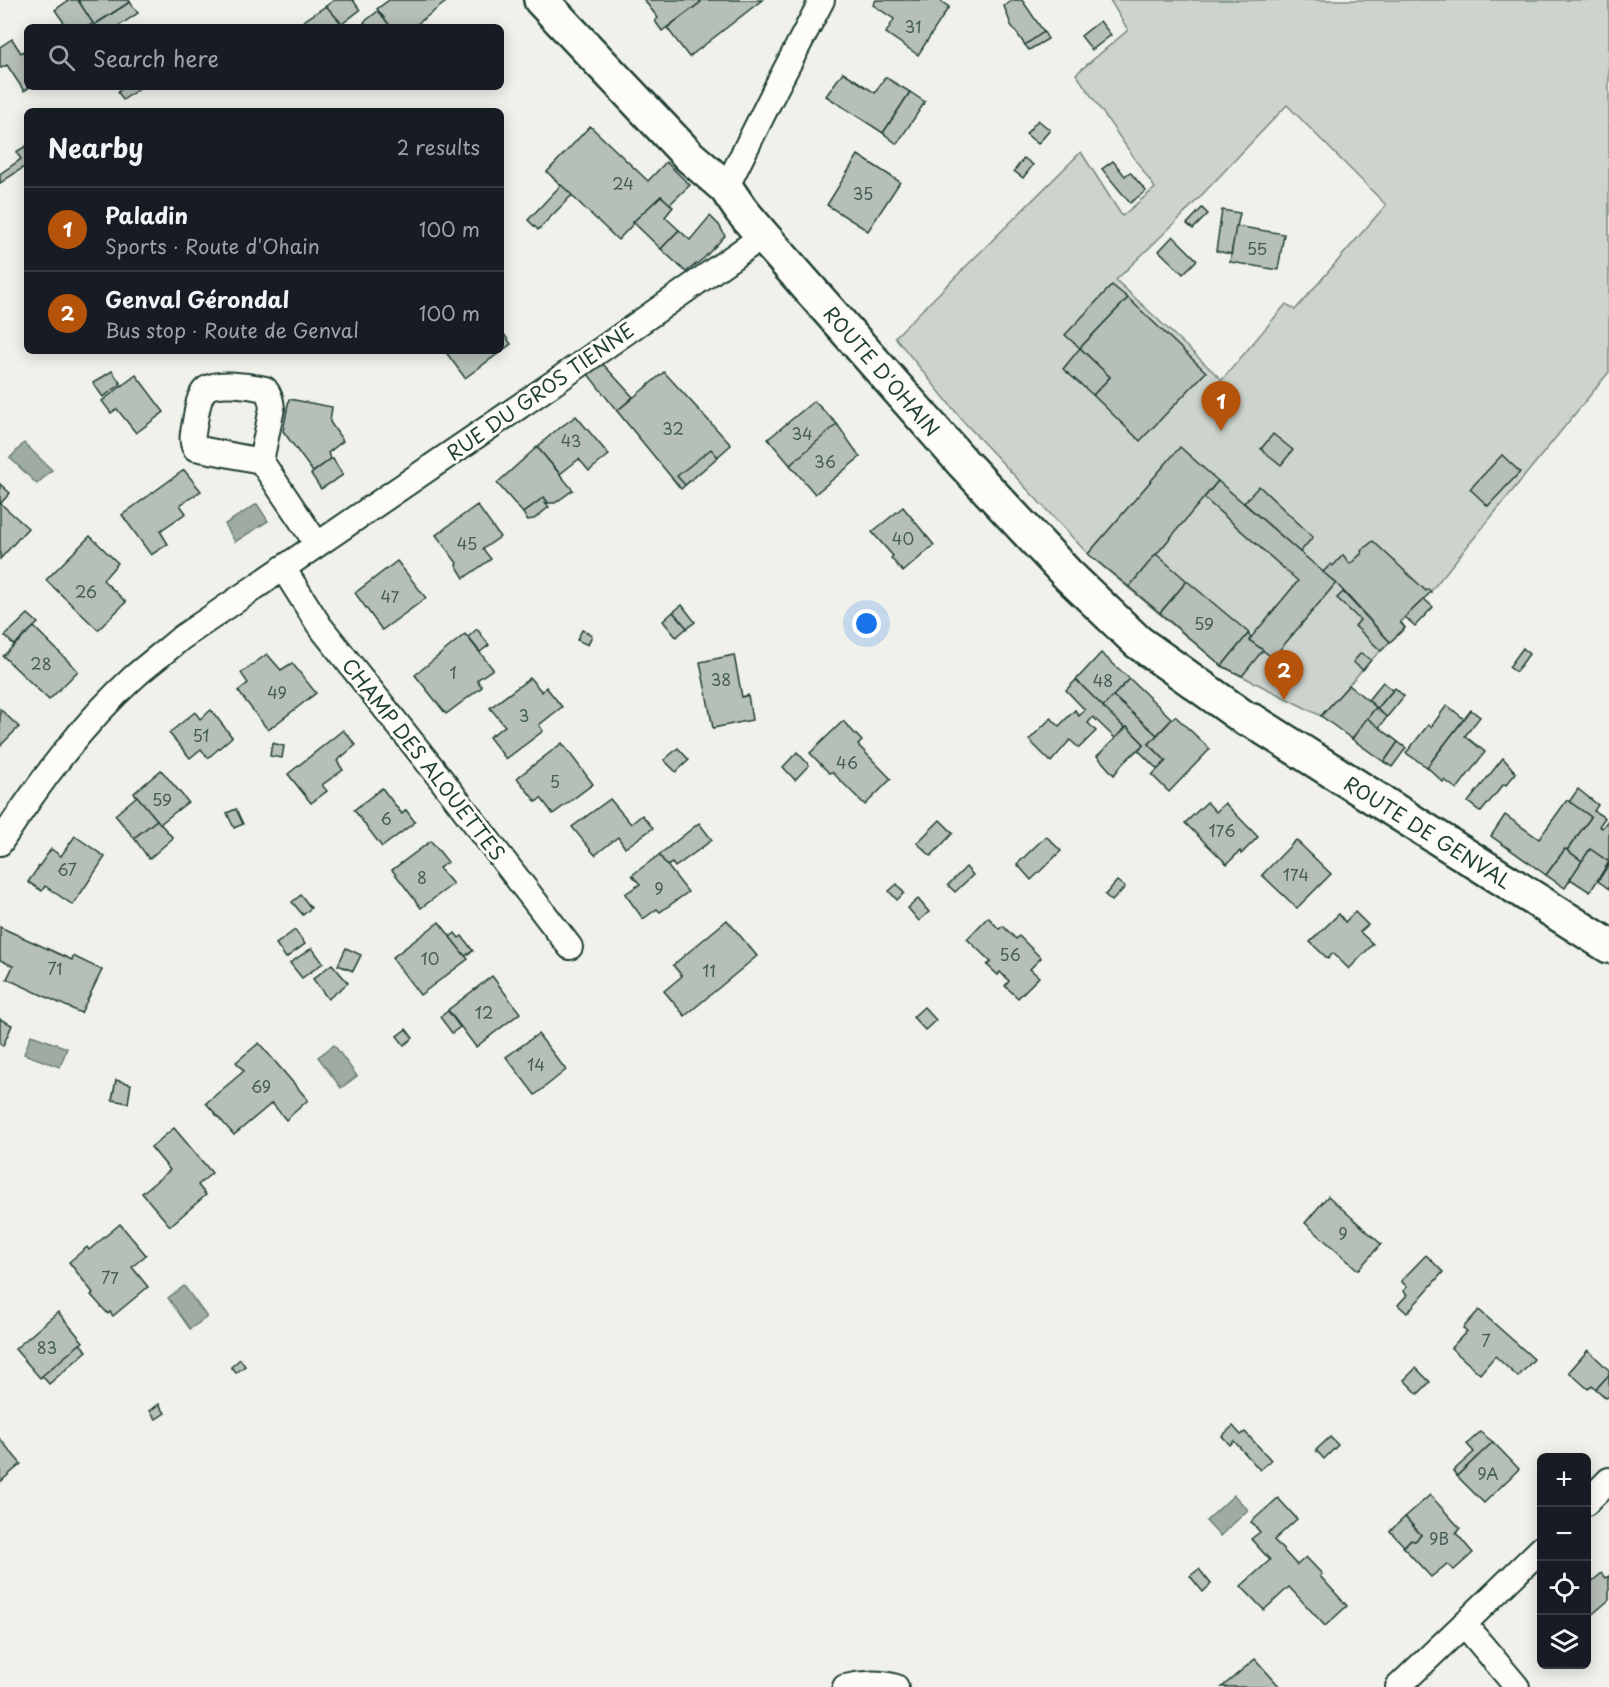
<!DOCTYPE html>
<html lang="en">
<head>
<meta charset="utf-8">
<style>
	:root { --surface:#171b24; --page:#242831; --text:#f1f3f6; --muted:#9ea1a6; --line:#363941; --accent:#b45309 }
	body { margin:0; font-family:"Playpen Sans",sans-serif; background:var(--page); color:var(--text) }
	.controls { position:absolute; right:18px; bottom:18px; display:grid; overflow:hidden; border-radius:9px; box-shadow:0 3px 15px #0003 }
	.controls button { width:54px; height:54px; display:grid; place-items:center; padding:0; border:0; border-bottom:2px solid var(--line); background:var(--surface); color:var(--text); font:30px sans-serif }
	.you { position:absolute; left:867px; top:624px; width:21px; height:21px; margin:-15px; border:4px solid #fff; border-radius:50%; background:#1a73e8; box-shadow:0 0 0 9px #1a73e833 }
	.badge { display:grid; place-items:center; width:39px; height:39px; border-radius:50%; background:var(--accent); color:#fff; font-size:20px; font-weight:700 }
	.pin { position:absolute; translate:-50% -50px; filter:drop-shadow(0 2px 3px #0008) }
	.pin::after { content:''; position:absolute; top:32px; width:21px; height:18px; background:inherit; clip-path:polygon(0 0,100% 0,50% 100%) }
	.list { margin:0; padding:0; list-style:none }
	h2 { display:flex; justify-content:space-between; align-items:center; height:78px; margin:0; padding:0 24px; font-size:26px }
	h2 small { font-size:20px; font-weight:400; color:var(--muted) }
	.list li { display:grid; grid-template-columns:39px 1fr auto; gap:18px; align-items:center; box-sizing:border-box; height:84px; padding:0 24px; border-top:2px solid var(--line) }
	.list b { display:block; font-size:22px; white-space:nowrap }
	.list p { margin:0; font-size:20px; white-space:nowrap; color:var(--muted) }
	.list em { font-size:20px; font-style:normal; color:var(--muted) }
	.icon { flex:none; width:33px; height:33px; fill:none; stroke:currentColor; stroke-width:2; stroke-linecap:round; stroke-linejoin:round }
	.map { position:relative; flex:none; width:1609px; height:1687px; overflow:hidden }
	.search { position:absolute; background:var(--surface); box-shadow:0 3px 15px #0003; left:24px; top:24px; width:480px; height:66px; display:flex; align-items:center; gap:15px; box-sizing:border-box; padding:0 21px; border-radius:9px; color:var(--muted); font-size:22px }
	.panel { position:absolute; background:var(--surface); box-shadow:0 3px 15px #0003; left:24px; top:108px; width:480px; height:246px; border-radius:9px }
	.map>svg:first-child { display:block }
</style>
</head>
<body>
<div class="map">
<svg width="1609" height="1687" viewBox="0 0 1609 1687">
	<rect width="100%" height="100%" fill="#f0f1eb"/>
	<filter id="ink" filterUnits="userSpaceOnUse"><feTurbulence type="fractalNoise" baseFrequency=".0167" numOctaves="2"/><feDisplacementMap in="SourceGraphic" scale="12" xChannelSelector="R" yChannelSelector="G"/><feConvolveMatrix kernelMatrix="1 2 1 2 8 2 1 2 1" color-interpolation-filters="sRGB"/></filter>
	<g filter="url(#ink)">
		<path fill="#cdd3cd" stroke="#768880" stroke-width="1.5" fill-rule="evenodd" d="M1110 0H1609V372L1431 591 1401 622 1405 628 1371 660 1321 716 1222 666 1088 554 963 421 895 337 1081 152 1122 216 1155 188 1076 74 1128 30ZM1287 105 1386 205 1295 310 1286 304 1222 380 1116 280 1181 217Z"/>
		<g fill="#9faca4" stroke="#6c8077" stroke-width="1.5">
			<polygon points="24,443 52,470 37,484 10,458"/>
			<polygon points="257,504 268,521 235,542 225,524"/>
			<polygon points="31,1035 67,1048 60,1067 24,1054"/>
			<polygon points="334,1045 357,1076 341,1088 318,1057"/>
			<polygon points="184,1286 207,1317 190,1329 168,1298"/>
			<polygon points="1234,1495 1248,1510 1220,1536 1206,1521"/>
		</g>
		<g fill="#b6bfb8" stroke="#1f3d34" stroke-width="1.5">
			<polygon points="69,0 78,0 93,23 88,27 67,27 55,10"/>
			<polygon points="78,0 129,0 130,2 94,25"/>
			<polygon points="334,0 353,0 360,10 342,24 326,6"/>
			<polygon points="389,0 444,0 446,2 413,27 391,27 377,9"/>
			<polygon points="644,0 699,0 701,2 662,31 655,21 658,18"/>
			<polygon points="700,0 762,0 689,57 667,28 701,2"/>
			<polygon points="876,0 939,0 949,7 918,55 886,33 894,19 873,5"/>
			<polygon points="1013,0 1022,0 1044,32 1025,45 1011,25 1004,6"/>
			<polygon points="130,2 138,13 117,27 96,27 94,25"/>
			<polygon points="326,6 342,24 338,27 295,27"/>
			<polygon points="378,11 391,27 368,27 364,22"/>
			<polygon points="1100,21 1111,35 1092,50 1081,36"/>
			<polygon points="1044,32 1048,39 1029,50 1025,45"/>
			<polygon points="12,39 21,53 27,49 27,87 30,87 24,91 7,65 1,68 0,67 0,47"/>
			<polygon points="843,72 875,93 885,77 910,92 883,133 826,96"/>
			<polygon points="124,87 141,87 123,100 118,92"/>
			<polygon points="910,92 925,102 897,144 883,133"/>
			<polygon points="1038,120 1050,130 1038,144 1026,134"/>
			<polygon points="590,126 648,181 666,162 690,185 670,204 661,196 633,222 634,223 618,240 547,172"/>
			<polygon points="26,146 27,165 0,183 0,174 21,159 16,152"/>
			<polygon points="858,155 900,182 868,231 827,205"/>
			<polygon points="1024,158 1033,165 1023,178 1014,171"/>
			<polygon points="1113,161 1125,176 1130,172 1146,191 1130,203 1102,169"/>
			<polygon points="561,185 572,195 538,230 528,220"/>
			<polygon points="661,196 673,207 665,217 679,230 661,249 633,222"/>
			<polygon points="1202,208 1208,214 1193,229 1187,224"/>
			<polygon points="1222,210 1240,213 1231,254 1216,251"/>
			<polygon points="710,216 719,225 725,236 704,258 686,272 661,249 679,230 690,240"/>
			<polygon points="1236,226 1284,234 1278,270 1230,262"/>
			<polygon points="1173,236 1197,260 1183,274 1159,251"/>
			<polygon points="1112,285 1128,298 1080,348 1065,335"/>
			<polygon points="1128,298 1206,372 1140,441 1093,395 1110,377 1080,348"/>
			<polygon points="501,330 511,344 465,378 445,351 501,351"/>
			<polygon points="1080,348 1110,377 1093,395 1063,369"/>
			<polygon points="602,363 633,397 617,411 587,373"/>
			<polygon points="112,371 121,384 103,397 93,383"/>
			<polygon points="664,372 731,445 681,489 617,411"/>
			<polygon points="136,375 164,412 136,433 117,409 111,413 102,401"/>
			<polygon points="289,399 332,407 330,422 343,441 328,453 331,459 313,472 283,431"/>
			<polygon points="814,401 837,424 836,427 790,465 768,439"/>
			<polygon points="576,416 609,455 589,471 579,459 560,474 537,447 554,432"/>
			<polygon points="837,424 860,457 815,494 790,465"/>
			<polygon points="1273,434 1293,450 1281,465 1261,449"/>
			<polygon points="537,447 573,490 555,503 548,503 544,497 523,513 497,483"/>
			<polygon points="1180,447 1218,481 1129,587 1088,554"/>
			<polygon points="711,449 718,457 685,485 677,476"/>
			<polygon points="1502,455 1520,472 1488,506 1470,489"/>
			<polygon points="331,459 333,459 343,475 321,489 311,474"/>
			<polygon points="184,470 201,491 180,505 186,513 160,531 168,544 151,555 122,515"/>
			<polygon points="1218,481 1336,583 1273,658 1249,640 1298,581 1204,498"/>
			<polygon points="0,484 10,493 1,503 0,503"/>
			<polygon points="1259,486 1313,537 1300,552 1244,503"/>
			<polygon points="544,497 548,503 545,503 549,507 534,519 527,520 523,513"/>
			<polygon points="0,503 28,528 0,559"/>
			<polygon points="477,505 500,537 483,549 491,559 464,578 456,565 457,563 436,535"/>
			<polygon points="903,507 934,545 903,572 891,558 893,556 872,532"/>
			<polygon points="90,536 118,563 103,580 126,602 98,630 46,580"/>
			<polygon points="1373,541 1426,591 1428,589 1431,592 1400,622 1405,628 1390,642 1336,583 1323,572 1331,564 1333,566 1343,555 1350,564 1362,553 1361,551"/>
			<polygon points="1156,554 1187,581 1160,613 1129,587"/>
			<polygon points="397,561 426,598 382,630 355,593"/>
			<polygon points="1187,581 1249,633 1222,666 1160,613"/>
			<polygon points="1343,592 1390,642 1381,651 1355,626 1360,620 1337,598"/>
			<polygon points="1424,599 1433,607 1415,626 1405,617"/>
			<polygon points="682,605 695,622 687,628 673,612"/>
			<polygon points="673,612 687,628 676,637 663,621"/>
			<polygon points="28,614 38,623 14,645 5,636"/>
			<polygon points="34,627 78,671 49,700 3,656"/>
			<polygon points="477,629 489,645 480,652 468,637"/>
			<polygon points="582,630 592,635 588,645 577,640"/>
			<polygon points="465,634 493,669 477,680 482,687 446,714 415,675"/>
			<polygon points="1248,634 1251,637 1249,640 1263,650 1242,676 1222,666"/>
			<polygon points="1523,648 1529,654 1516,672 1509,667"/>
			<polygon points="1101,653 1130,679 1103,707 1076,680"/>
			<polygon points="1361,653 1371,660 1363,670 1353,662"/>
			<polygon points="267,654 281,670 292,663 316,693 268,730 238,691 248,683 241,673"/>
			<polygon points="734,655 742,697 748,695 752,720 713,728 700,662"/>
			<polygon points="530,678 542,692 546,687 562,707 539,725 543,731 506,759 489,737 505,726 490,708"/>
			<polygon points="1130,679 1172,719 1157,735 1113,696"/>
			<polygon points="1076,680 1125,728 1115,738 1093,717 1088,723 1096,731 1079,748 1070,740 1051,762 1029,740 1051,718 1059,726 1075,710 1079,716 1085,710 1066,690"/>
			<polygon points="1383,682 1393,690 1377,709 1387,717 1379,728 1367,718 1376,707 1368,700"/>
			<polygon points="1349,685 1376,707 1352,739 1321,716"/>
			<polygon points="1395,688 1404,696 1387,717 1377,709"/>
			<polygon points="1113,696 1157,735 1149,744 1166,761 1158,770 1138,750 1144,744 1127,727 1125,728 1103,707"/>
			<polygon points="1447,705 1464,719 1427,767 1406,753 1428,725 1431,727"/>
			<polygon points="0,709 19,727 0,746"/>
			<polygon points="211,710 232,737 208,758 201,749 190,758 169,733 195,712 200,719"/>
			<polygon points="1471,710 1480,717 1465,736 1485,752 1457,789 1444,780 1443,782 1427,767"/>
			<polygon points="1175,716 1210,749 1169,792 1152,775 1166,761 1149,744"/>
			<polygon points="1367,718 1398,742 1384,762 1352,739"/>
			<polygon points="843,721 862,741 858,745 891,779 865,805 832,772 829,773 810,753"/>
			<polygon points="1127,727 1144,744 1123,763 1114,775 1097,756"/>
			<polygon points="343,730 356,745 337,761 343,770 322,785 327,791 311,803 288,774"/>
			<polygon points="1398,742 1406,748 1392,767 1384,762"/>
			<polygon points="272,743 284,746 282,758 270,756"/>
			<polygon points="562,743 593,784 553,814 541,798 536,802 517,778"/>
			<polygon points="678,748 689,760 676,772 664,760"/>
			<polygon points="797,752 809,765 795,780 783,767"/>
			<polygon points="1503,758 1516,773 1506,785 1504,784 1481,812 1468,802"/>
			<polygon points="161,770 188,802 160,824 134,793"/>
			<polygon points="382,788 402,814 406,810 415,822 382,847 354,810"/>
			<polygon points="1578,789 1598,805 1594,811 1605,818 1599,826 1602,828 1609,819 1609,862 1590,849 1582,861 1567,850 1591,817 1569,802"/>
			<polygon points="137,796 157,820 134,838 115,815"/>
			<polygon points="610,799 631,824 642,815 653,828 625,848 618,837 595,855 572,827"/>
			<polygon points="1567,800 1591,817 1567,850 1565,849 1546,875 1491,836 1505,815 1539,839"/>
			<polygon points="1207,802 1216,812 1225,803 1258,837 1241,854 1240,851 1227,864 1185,823"/>
			<polygon points="236,809 243,824 234,828 227,813"/>
			<polygon points="157,820 173,838 149,859 134,838"/>
			<polygon points="940,820 953,833 931,856 917,843"/>
			<polygon points="699,823 712,840 675,867 672,863 667,866 659,855"/>
			<polygon points="75,836 105,857 73,905 45,886 42,891 28,882 51,849 61,856"/>
			<polygon points="1046,836 1061,851 1031,880 1017,864"/>
			<polygon points="1296,840 1331,874 1297,908 1262,875"/>
			<polygon points="431,841 448,862 439,868 453,884 421,908 392,870"/>
			<polygon points="1565,849 1582,861 1565,888 1546,875"/>
			<polygon points="1590,849 1609,862 1590,892 1570,879"/>
			<polygon points="659,855 688,892 660,912 657,909 643,919 625,894 640,884 632,875"/>
			<polygon points="1609,864 1609,889 1598,881"/>
			<polygon points="966,867 973,875 955,892 948,885"/>
			<polygon points="1117,881 1125,887 1112,901 1105,895"/>
			<polygon points="897,884 904,893 897,900 889,891"/>
			<polygon points="301,895 311,908 303,915 292,902"/>
			<polygon points="918,899 929,912 919,921 908,908"/>
			<polygon points="1355,912 1368,925 1360,932 1373,944 1349,969 1333,953 1328,959 1310,942 1339,914 1345,922"/>
			<polygon points="988,917 999,929 1003,926 1016,939 1019,936 1041,958 1030,969 1039,977 1018,998 1005,986 1009,981 1000,972 998,975 987,965 991,962 967,939"/>
			<polygon points="727,920 757,956 685,1016 664,991 682,976 673,965"/>
			<polygon points="439,922 468,959 420,995 392,958"/>
			<polygon points="0,927 72,960 73,956 102,970 81,1013 7,979 13,966 0,960"/>
			<polygon points="295,930 305,944 286,958 276,944"/>
			<polygon points="455,933 459,938 462,936 473,951 465,956 450,937"/>
			<polygon points="312,948 323,963 302,978 290,963"/>
			<polygon points="346,948 361,955 353,971 338,965"/>
			<polygon points="332,964 348,983 328,999 313,979"/>
			<polygon points="492,976 520,1013 476,1047 448,1010"/>
			<polygon points="924,1007 936,1020 925,1030 913,1017"/>
			<polygon points="448,1011 460,1027 452,1033 440,1017"/>
			<polygon points="0,1019 12,1025 3,1046 0,1044"/>
			<polygon points="406,1029 413,1038 404,1045 397,1036"/>
			<polygon points="538,1034 566,1070 535,1095 506,1057"/>
			<polygon points="259,1043 308,1100 286,1120 272,1103 234,1135 206,1103 244,1071 236,1062"/>
			<polygon points="116,1080 131,1084 128,1103 112,1100"/>
			<polygon points="174,1128 212,1173 198,1185 206,1195 170,1226 142,1193 170,1170 151,1147"/>
			<polygon points="1328,1196 1381,1244 1358,1270 1305,1223"/>
			<polygon points="120,1224 146,1255 132,1267 148,1287 113,1316 110,1312 108,1314 91,1295 93,1293 69,1262 87,1247 89,1250"/>
			<polygon points="1426,1255 1443,1272 1407,1313 1398,1305 1407,1295 1403,1291 1407,1287 1401,1281"/>
			<polygon points="1479,1310 1534,1359 1518,1377 1495,1356 1480,1374 1451,1348 1467,1331 1463,1328"/>
			<polygon points="58,1312 83,1342 40,1378 15,1349"/>
			<polygon points="80,1344 87,1351 49,1384 42,1376"/>
			<polygon points="1588,1350 1609,1370 1609,1375 1596,1389 1592,1385 1588,1389 1569,1372"/>
			<polygon points="240,1359 245,1366 236,1373 231,1367"/>
			<polygon points="1416,1368 1430,1382 1418,1394 1404,1380"/>
			<polygon points="1609,1375 1609,1396 1606,1398 1596,1389"/>
			<polygon points="159,1404 165,1413 156,1419 150,1411"/>
			<polygon points="1233,1426 1241,1435 1245,1432 1271,1460 1260,1470 1234,1441 1230,1445 1222,1436"/>
			<polygon points="1480,1432 1493,1442 1457,1476 1453,1471 1474,1452 1467,1444"/>
			<polygon points="1330,1437 1338,1445 1324,1459 1316,1450"/>
			<polygon points="0,1439 21,1464 0,1482"/>
			<polygon points="1493,1442 1519,1469 1484,1503 1457,1476"/>
			<polygon points="1430,1495 1460,1528 1456,1533 1473,1553 1454,1570 1447,1564 1431,1577 1403,1547 1410,1540 1415,1541 1421,1535 1405,1517"/>
			<polygon points="1278,1498 1297,1519 1274,1540 1297,1565 1306,1557 1322,1574 1320,1576 1347,1606 1325,1626 1289,1587 1264,1610 1241,1586 1270,1560 1251,1539 1260,1532 1251,1522"/>
			<polygon points="1405,1517 1421,1535 1415,1541 1410,1540 1404,1546 1390,1531"/>
			<polygon points="1199,1569 1211,1584 1203,1592 1190,1576"/>
			<polygon points="1602,1573 1606,1578 1609,1576 1609,1600 1588,1618 1586,1586"/>
			<polygon points="1255,1659 1280,1687 1222,1687"/>
		</g>
		<g fill="none" stroke-linecap="round" stroke-linejoin="round">
			<g stroke="#1f3d34" stroke-width="28">
				<g id="minor">
					<polyline points="726,188 777,86 822,0"/>
					<path d="M261 461 195 448C190 440 194 430 195 421 197 412 198 397 205 390 214 380 252 386 265 389 270 395 271 400 272 408L261 461 317 544"/>
					<polyline points="283,568 319,625 437,774 570,947"/>
					<path d="M0 843C39 783 82 724 135 676 150 663 166 651 181 638L555 382 763 236"/>
					<polyline points="1586,1503 1609,1480"/>
					<polyline points="1464,1624 1517,1687"/>
					<path d="M845 1687C861 1683 881 1682 896 1687"/>
					<polyline points="1398,1687 1464,1624 1542,1548"/>
				</g>
			</g>
			<g stroke="#1f3d34" stroke-width="38">
				<polyline id="secondary" points="541,0 689,156 726,188 741,210 763,236 963,463 1068,575 1138,642 1246,719 1253,721 1609,946"/>
			</g>
			<use href="#minor" stroke="#fdfcf7" stroke-width="24"/>
			<use href="#secondary" stroke="#fdfcf7" stroke-width="33"/>
		</g>
	</g>
	<g text-anchor="middle" dominant-baseline="central" stroke-width="6" stroke-linejoin="round" paint-order="stroke">
		<g font-size="16" fill="#455e55">
			<text x="913" y="26">31</text>
			<text x="623" y="183">24</text>
			<text x="863" y="193">35</text>
			<text x="1257" y="248">55</text>
			<text x="673" y="428">32</text>
			<text x="802" y="433">34</text>
			<text x="571" y="440">43</text>
			<text x="825" y="461">36</text>
			<text x="903" y="538">40</text>
			<text x="467" y="543">45</text>
			<text x="86" y="591">26</text>
			<text x="390" y="596">47</text>
			<text x="1204" y="623">59</text>
			<text x="41" y="663">28</text>
			<text x="453" y="672">1</text>
			<text x="721" y="679">38</text>
			<text x="1103" y="680">48</text>
			<text x="277" y="692">49</text>
			<text x="524" y="715">3</text>
			<text x="201" y="735">51</text>
			<text x="847" y="762">46</text>
			<text x="555" y="781">5</text>
			<text x="162" y="799">59</text>
			<text x="386" y="818">6</text>
			<text x="1222" y="830">176</text>
			<text x="67" y="869">67</text>
			<text x="1296" y="874">174</text>
			<text x="422" y="877">8</text>
			<text x="659" y="888">9</text>
			<text x="1010" y="954">56</text>
			<text x="430" y="958">10</text>
			<text x="55" y="968">71</text>
			<text x="709" y="970">11</text>
			<text x="484" y="1012">12</text>
			<text x="536" y="1064">14</text>
			<text x="261" y="1086">69</text>
			<text x="1343" y="1233">9</text>
			<text x="110" y="1277">77</text>
			<text x="1486" y="1340">7</text>
			<text x="47" y="1347">83</text>
			<text x="1488" y="1473">9A</text>
			<text x="1439" y="1538">9B</text>
		</g>
		<g font-size="20" fill="#1f3d34" stroke="#fdfcf7">
			<text transform="translate(882 371) rotate(49)">ROUTE D'OHAIN</text>
			<text transform="translate(540 391) rotate(-35)">RUE DU GROS TIENNE</text>
			<text transform="translate(424 759) rotate(52)">CHAMP DES ALOUETTES</text>
			<text transform="translate(1428 832) rotate(32)">ROUTE DE GENVAL</text>
		</g>
	</g>
</svg>
<div class="controls">
<button>+</button>
<button>−</button>
<button><svg class="icon" aria-label="locate" viewBox="0 0 24 24"><circle cx="12" cy="12" r="6"/><path d="M12 2v4M12 18v4M2 12h4M18 12h4"/></svg></button>
<button><svg class="icon" aria-label="layers" viewBox="0 0 24 24"><path d="M12 4l9 5-9 5-9-5zM3 14l9 5 9-5"/></svg></button>
</div>
<div class="you"></div>
<div class="pin badge" style="left:1221px;top:431px">1</div>
<div class="pin badge" style="left:1284px;top:700px">2</div>
<div class="search"><svg class="icon" aria-label="search" viewBox="0 0 24 24"><circle cx="10" cy="10" r="6"/><path d="M15 15l6 6"/></svg>Search here</div>
<section class="panel">
<h2>Nearby<small>2 results</small></h2>
<ul class="list">
<li><span class="badge">1</span><div><b>Paladin</b><p>Sports · Route d'Ohain</p></div><em>100 m</em></li>
<li><span class="badge">2</span><div><b>Genval Gérondal</b><p>Bus stop · Route de Genval</p></div><em>100 m</em></li>
</ul>
</section>
</div>
</body>
</html>
